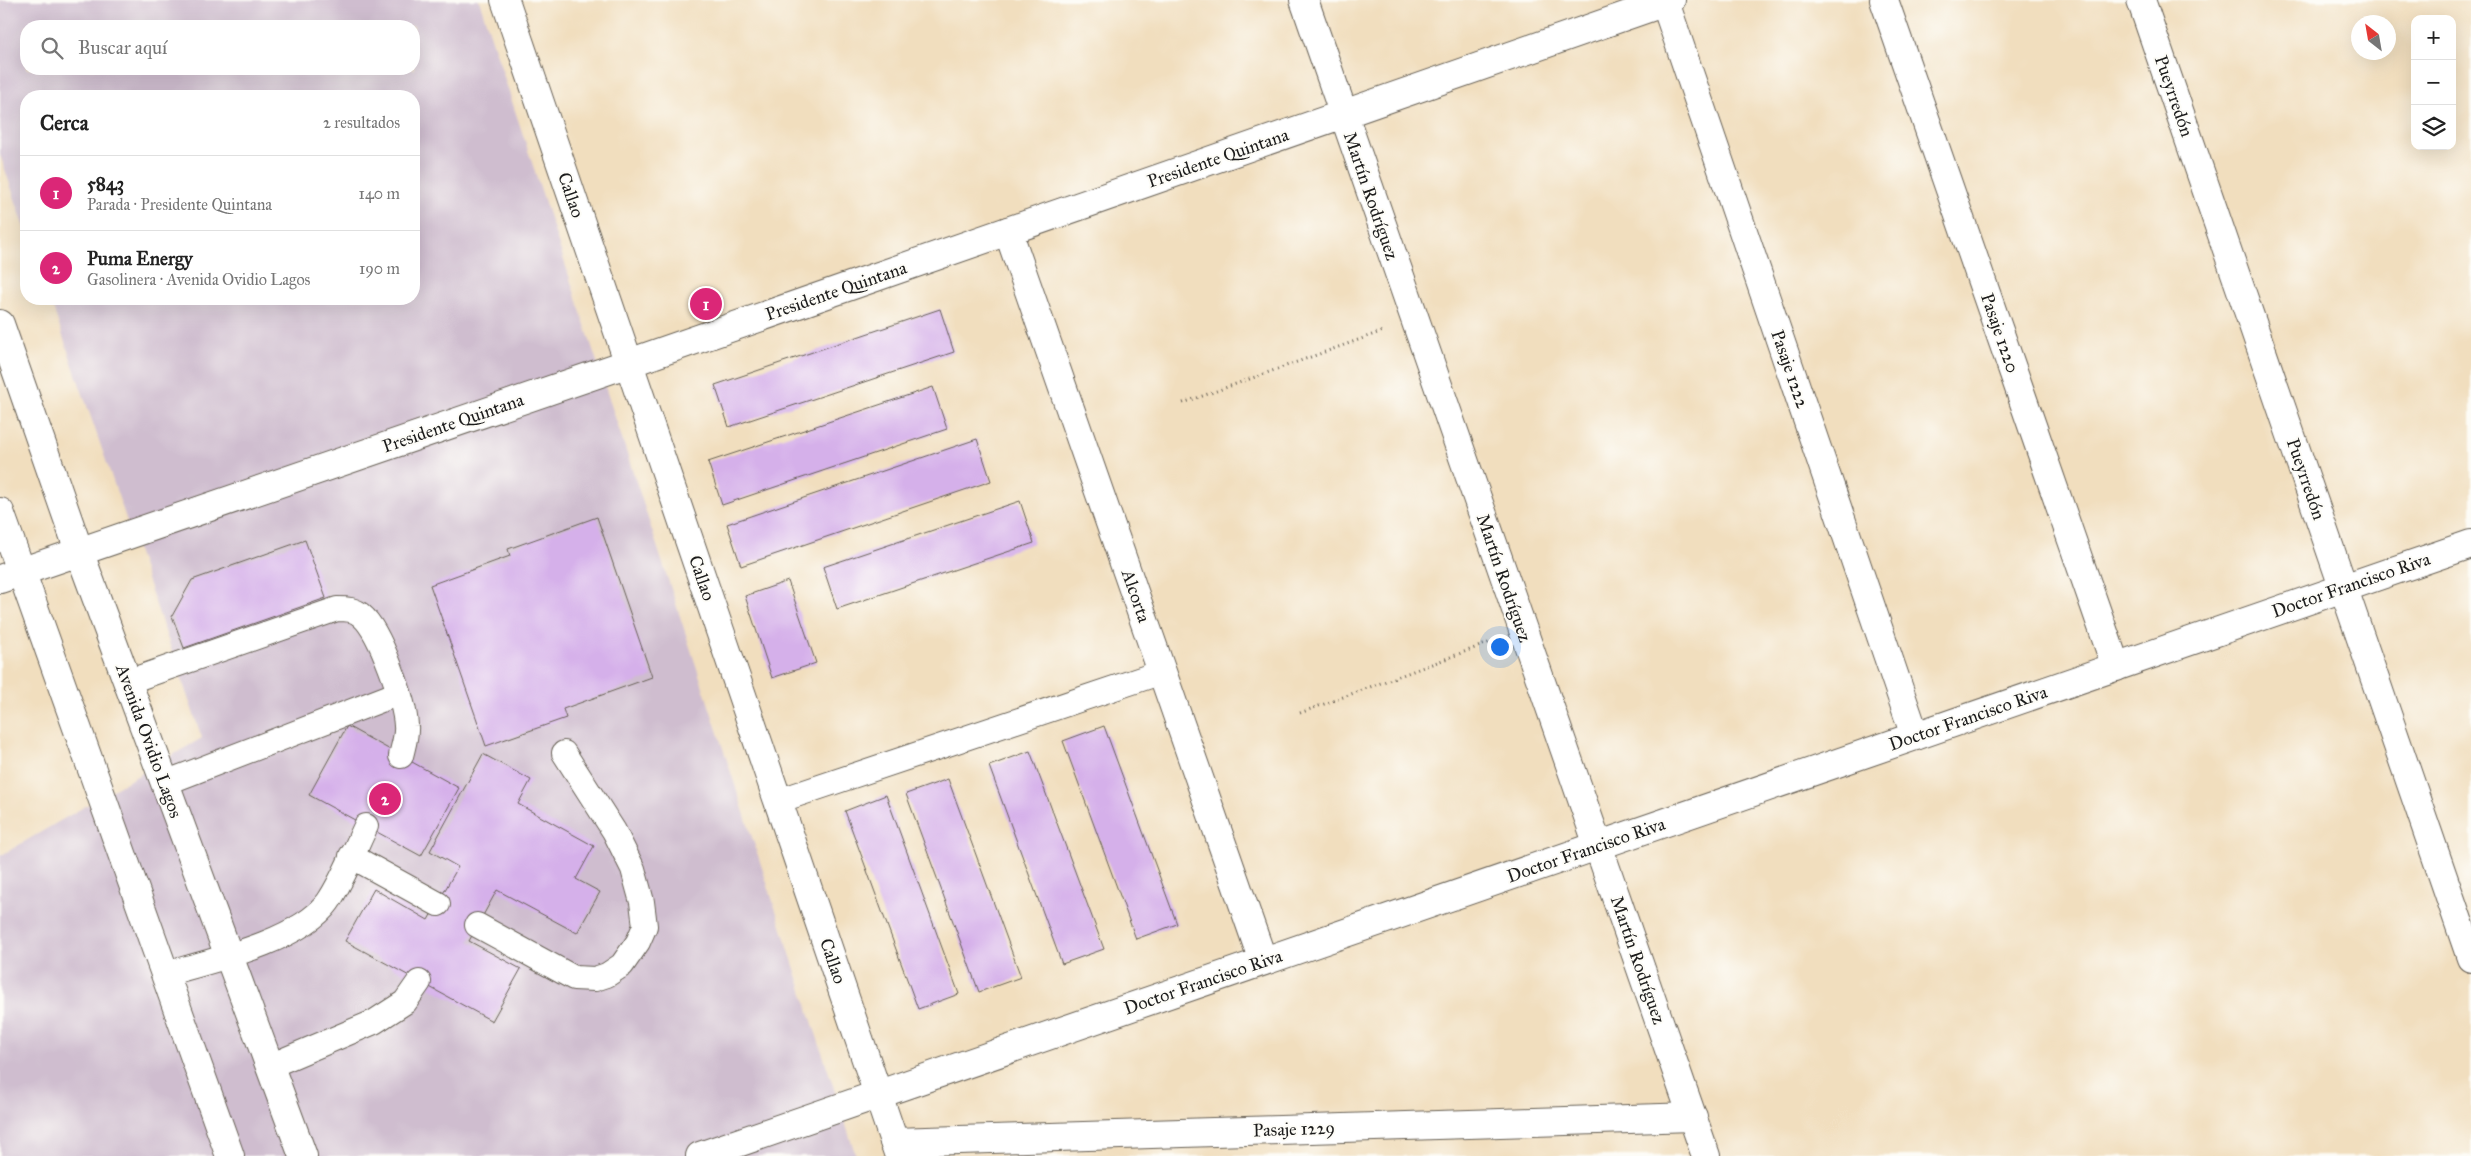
<!DOCTYPE html>
<html lang="es">
<head>
<meta charset="utf-8">
<style>
	:root { --surface:#fff; --page:#f6f6f6; --text:#222; --muted:#767676; --line:#e0e0e0; --accent:#db2777 }
	body { margin:0; font-family:"IM FELL Great Primer",serif; background:var(--page); color:var(--text) }
	.controls { position:absolute; right:15px; top:15px; display:grid; overflow:hidden; border-radius:10px; box-shadow:0 5px 20px #0002 }
	.controls button { width:45px; height:45px; display:grid; place-items:center; padding:0; border:0; border-bottom:1px solid var(--line); background:var(--surface); color:var(--text); font:25px sans-serif }
	.compass { position:absolute; left:2351px; top:15px; width:45px; height:45px; border-radius:50%; background:var(--surface); box-shadow:0 5px 20px #0002; rotate:329deg }
	.you { position:absolute; left:1499px; top:646px; width:18px; height:18px; margin:-12px; border:4px solid #fff; border-radius:50%; background:#1a73e8; box-shadow:0 0 0 8px #1a73e833 }
	.badge { display:grid; place-items:center; width:32px; height:32px; border-radius:50%; background:var(--accent); color:#fff; font-size:16px; font-weight:700 }
	.pin { position:absolute; translate:-50% -50%; border:2px solid #fff; box-shadow:0 1px 5px #0006 }
	.list { margin:0; padding:0; list-style:none }
	h2 { display:flex; justify-content:space-between; align-items:center; height:65px; margin:0; padding:0 20px; font-size:21px }
	h2 small { font-size:16px; font-weight:400; color:var(--muted) }
	.list li { display:grid; grid-template-columns:32px 1fr auto; gap:15px; align-items:center; box-sizing:border-box; height:75px; padding:0 20px; border-top:1px solid var(--line) }
	.list b { display:block; font-size:19px; white-space:nowrap }
	.list p { margin:0; font-size:16px; white-space:nowrap; color:var(--muted) }
	.list em { font-size:16px; font-style:normal; color:var(--muted) }
	.icon { flex:none; width:28px; height:28px; fill:none; stroke:currentColor; stroke-width:2; stroke-linecap:round; stroke-linejoin:round }
	.map { position:relative; flex:none; width:2471px; height:1156px; overflow:hidden }
	.search { position:absolute; background:var(--surface); box-shadow:0 5px 20px #0002; left:20px; top:20px; width:400px; height:55px; display:flex; align-items:center; gap:12px; box-sizing:border-box; padding:0 18px; border-radius:20px; color:var(--muted); font-size:19px }
	.panel { position:absolute; background:var(--surface); box-shadow:0 5px 20px #0002; left:20px; top:90px; width:400px; height:215px; border-radius:20px }
	.map>svg:first-child { display:block }
</style>
</head>
<body>
<div class="map">
<svg width="2471" height="1156" viewBox="0 0 2471 1156">
	<rect width="100%" height="100%" fill="#fdfcf7"/>
	<filter id="ink" filterUnits="userSpaceOnUse"><feTurbulence type="fractalNoise" baseFrequency=".02" numOctaves="2"/><feDisplacementMap in="SourceGraphic" scale="10" xChannelSelector="R" yChannelSelector="G"/><feConvolveMatrix kernelMatrix="1 2 1 2 8 2 1 2 1" color-interpolation-filters="sRGB"/></filter>
	<filter id="wash" filterUnits="userSpaceOnUse"><feTurbulence type="fractalNoise" baseFrequency=".0096" numOctaves="4" result="noise"/><feDisplacementMap in="SourceGraphic" scale="20" xChannelSelector="R" yChannelSelector="G"/><feGaussianBlur stdDeviation="1.12" result="paint"/><feColorMatrix in="noise" values="0 0 0 0 0 0 0 0 0 0 0 0 0 0 0 0 0 1.4 0 .05"/><feComposite in="paint" operator="in"/></filter>
	<g filter="url(#wash)">
		<rect width="100%" height="100%" fill="#f1debe"/>
		<path fill="#cfbdcf" fill-rule="evenodd" d="M0 0H479L856 1156H0V856L202 738 50 299H414V96H26V231L0 155ZM26 26H414V69H26Z"/>
		<g id="blocks">
			<g fill="#d5b0ea">
				<polygon points="940,309 954,352 729,427 715,385"/>
				<polygon points="933,387 947,429 722,505 708,462"/>
				<polygon points="977,439 991,481 741,566 727,524"/>
				<polygon points="1020,501 1034,543 837,609 823,567"/>
				<polygon points="597,517 652,677 563,709 566,718 486,746 430,585 510,556 508,549"/>
				<polygon points="305,540 326,598 184,648 172,616 192,580"/>
				<polygon points="788,581 816,663 772,678 745,596"/>
				<polygon points="347,726 459,788 421,856 309,795"/>
				<polygon points="1104,726 1177,924 1136,939 1063,741"/>
				<polygon points="1030,751 1104,949 1062,964 989,766"/>
				<polygon points="483,754 531,780 518,804 594,846 576,879 600,892 577,933 497,890 469,941 521,969 492,1021 345,941 374,889 428,920 458,867 430,851"/>
				<polygon points="948,779 1021,977 979,992 906,794"/>
				<polygon points="886,795 959,994 918,1009 845,811"/>
			</g>
		</g>
	</g>
	<g filter="url(#ink)">
		<use href="#blocks" fill-opacity="0" stroke="#676055" stroke-width="1"/>
		<g fill="none" stroke-linecap="round" stroke-linejoin="round">
			<g stroke="#676055" stroke-width="26">
				<g id="lane">
					<path d="M127 682 337 609C346 609 355 609 362 616 380 631 405 702 406 726 407 735 403 747 401 756"/>
					<polyline points="165,783 399,693"/>
					<polyline points="778,801 1162,672"/>
					<polyline points="351,856 438,904"/>
					<polyline points="477,925 574,978 595,979 607,975 622,965 638,942 645,926 642,902 633,869 614,831 564,753"/>
					<path d="M165 974C211 961 300 941 328 902 342 882 355 849 366 826"/>
					<polyline points="270,1066 374,1022 405,1002 419,982"/>
				</g>
			</g>
			<g stroke="#676055" stroke-width="30">
				<g id="street">
					<polyline points="505,0 899,1156"/>
					<polyline points="1304,0 1706,1156"/>
					<polyline points="1884,0 2116,667"/>
					<polyline points="2141,0 2471,958"/>
					<polyline points="1665,2 1915,736"/>
					<polyline points="1008,231 1263,961"/>
					<polyline points="0,579 629,363 1671,0"/>
					<polyline points="894,1142 1693,1117"/>
					<polyline points="700,1156 2471,544"/>
				</g>
			</g>
			<g stroke="#676055" stroke-width="30">
				<g id="secondary">
					<polyline points="0,324 79,551 303,1156"/>
					<polyline points="0,512 230,1156"/>
				</g>
			</g>
			<g stroke="#676055" stroke-width="3" stroke-dasharray="1 4" stroke-linecap="butt">
				<polyline points="1183,403 1383,331"/>
				<polyline points="1300,713 1491,642"/>
			</g>
			<use href="#lane" stroke="#fff" stroke-width="24"/>
			<use href="#street" stroke="#fff" stroke-width="28"/>
			<use href="#secondary" stroke="#fff" stroke-width="28"/>
		</g>
	</g>
	<g text-anchor="middle" dominant-baseline="central" stroke-width="4" stroke-linejoin="round" paint-order="stroke">
		<g font-size="18" fill="#1c1c1c" stroke="#fdfcf7">
			<text transform="translate(2174 96) rotate(71)">Pueyrredón</text>
			<text transform="translate(1218 158) rotate(-19)">Presidente Quintana</text>
			<text transform="translate(571 195) rotate(71)">Callao</text>
			<text transform="translate(1371 196) rotate(71)">Martín Rodríguez</text>
			<text transform="translate(836 291) rotate(-19)">Presidente Quintana</text>
			<text transform="translate(2000 333) rotate(71)">Pasaje 1220</text>
			<text transform="translate(1790 369) rotate(71)">Pasaje 1222</text>
			<text transform="translate(453 423) rotate(-19)">Presidente Quintana</text>
			<text transform="translate(2306 479) rotate(71)">Pueyrredón</text>
			<text transform="translate(702 578) rotate(71)">Callao</text>
			<text transform="translate(1504 578) rotate(71)">Martín Rodríguez</text>
			<text transform="translate(2351 585) rotate(-19)">Doctor Francisco Riva</text>
			<text transform="translate(1136 596) rotate(71)">Alcorta</text>
			<text transform="translate(1968 718) rotate(-19)">Doctor Francisco Riva</text>
			<text transform="translate(149 741) rotate(70)">Avenida Ovidio Lagos</text>
			<text transform="translate(1586 850) rotate(-19)">Doctor Francisco Riva</text>
			<text transform="translate(1638 960) rotate(71)">Martín Rodríguez</text>
			<text transform="translate(833 961) rotate(71)">Callao</text>
			<text transform="translate(1203 982) rotate(-19)">Doctor Francisco Riva</text>
			<text transform="translate(1294 1129) rotate(-2)">Pasaje 1229</text>
		</g>
	</g>
</svg>
<div class="controls">
<button>+</button>
<button>−</button>
<button><svg class="icon" aria-label="layers" viewBox="0 0 24 24"><path d="M12 4l9 5-9 5-9-5zM3 14l9 5 9-5"/></svg></button>
</div>
<svg class="compass" viewBox="-18 -18 36 36"><path d="M0-13l5 13h-10z" fill="#e53935"/><path d="M0 13l5-13h-10z" fill="#767676"/></svg>
<div class="you"></div>
<div class="pin badge" style="left:706px;top:304px">1</div>
<div class="pin badge" style="left:385px;top:799px">2</div>
<div class="search"><svg class="icon" aria-label="search" viewBox="0 0 24 24"><circle cx="10" cy="10" r="6"/><path d="M15 15l6 6"/></svg>Buscar aquí</div>
<section class="panel">
<h2>Cerca<small>2 resultados</small></h2>
<ul class="list">
<li><span class="badge">1</span><div><b>5843</b><p>Parada · Presidente Quintana</p></div><em>140 m</em></li>
<li><span class="badge">2</span><div><b>Puma Energy</b><p>Gasolinera · Avenida Ovidio Lagos</p></div><em>190 m</em></li>
</ul>
</section>
</div>
</body>
</html>
